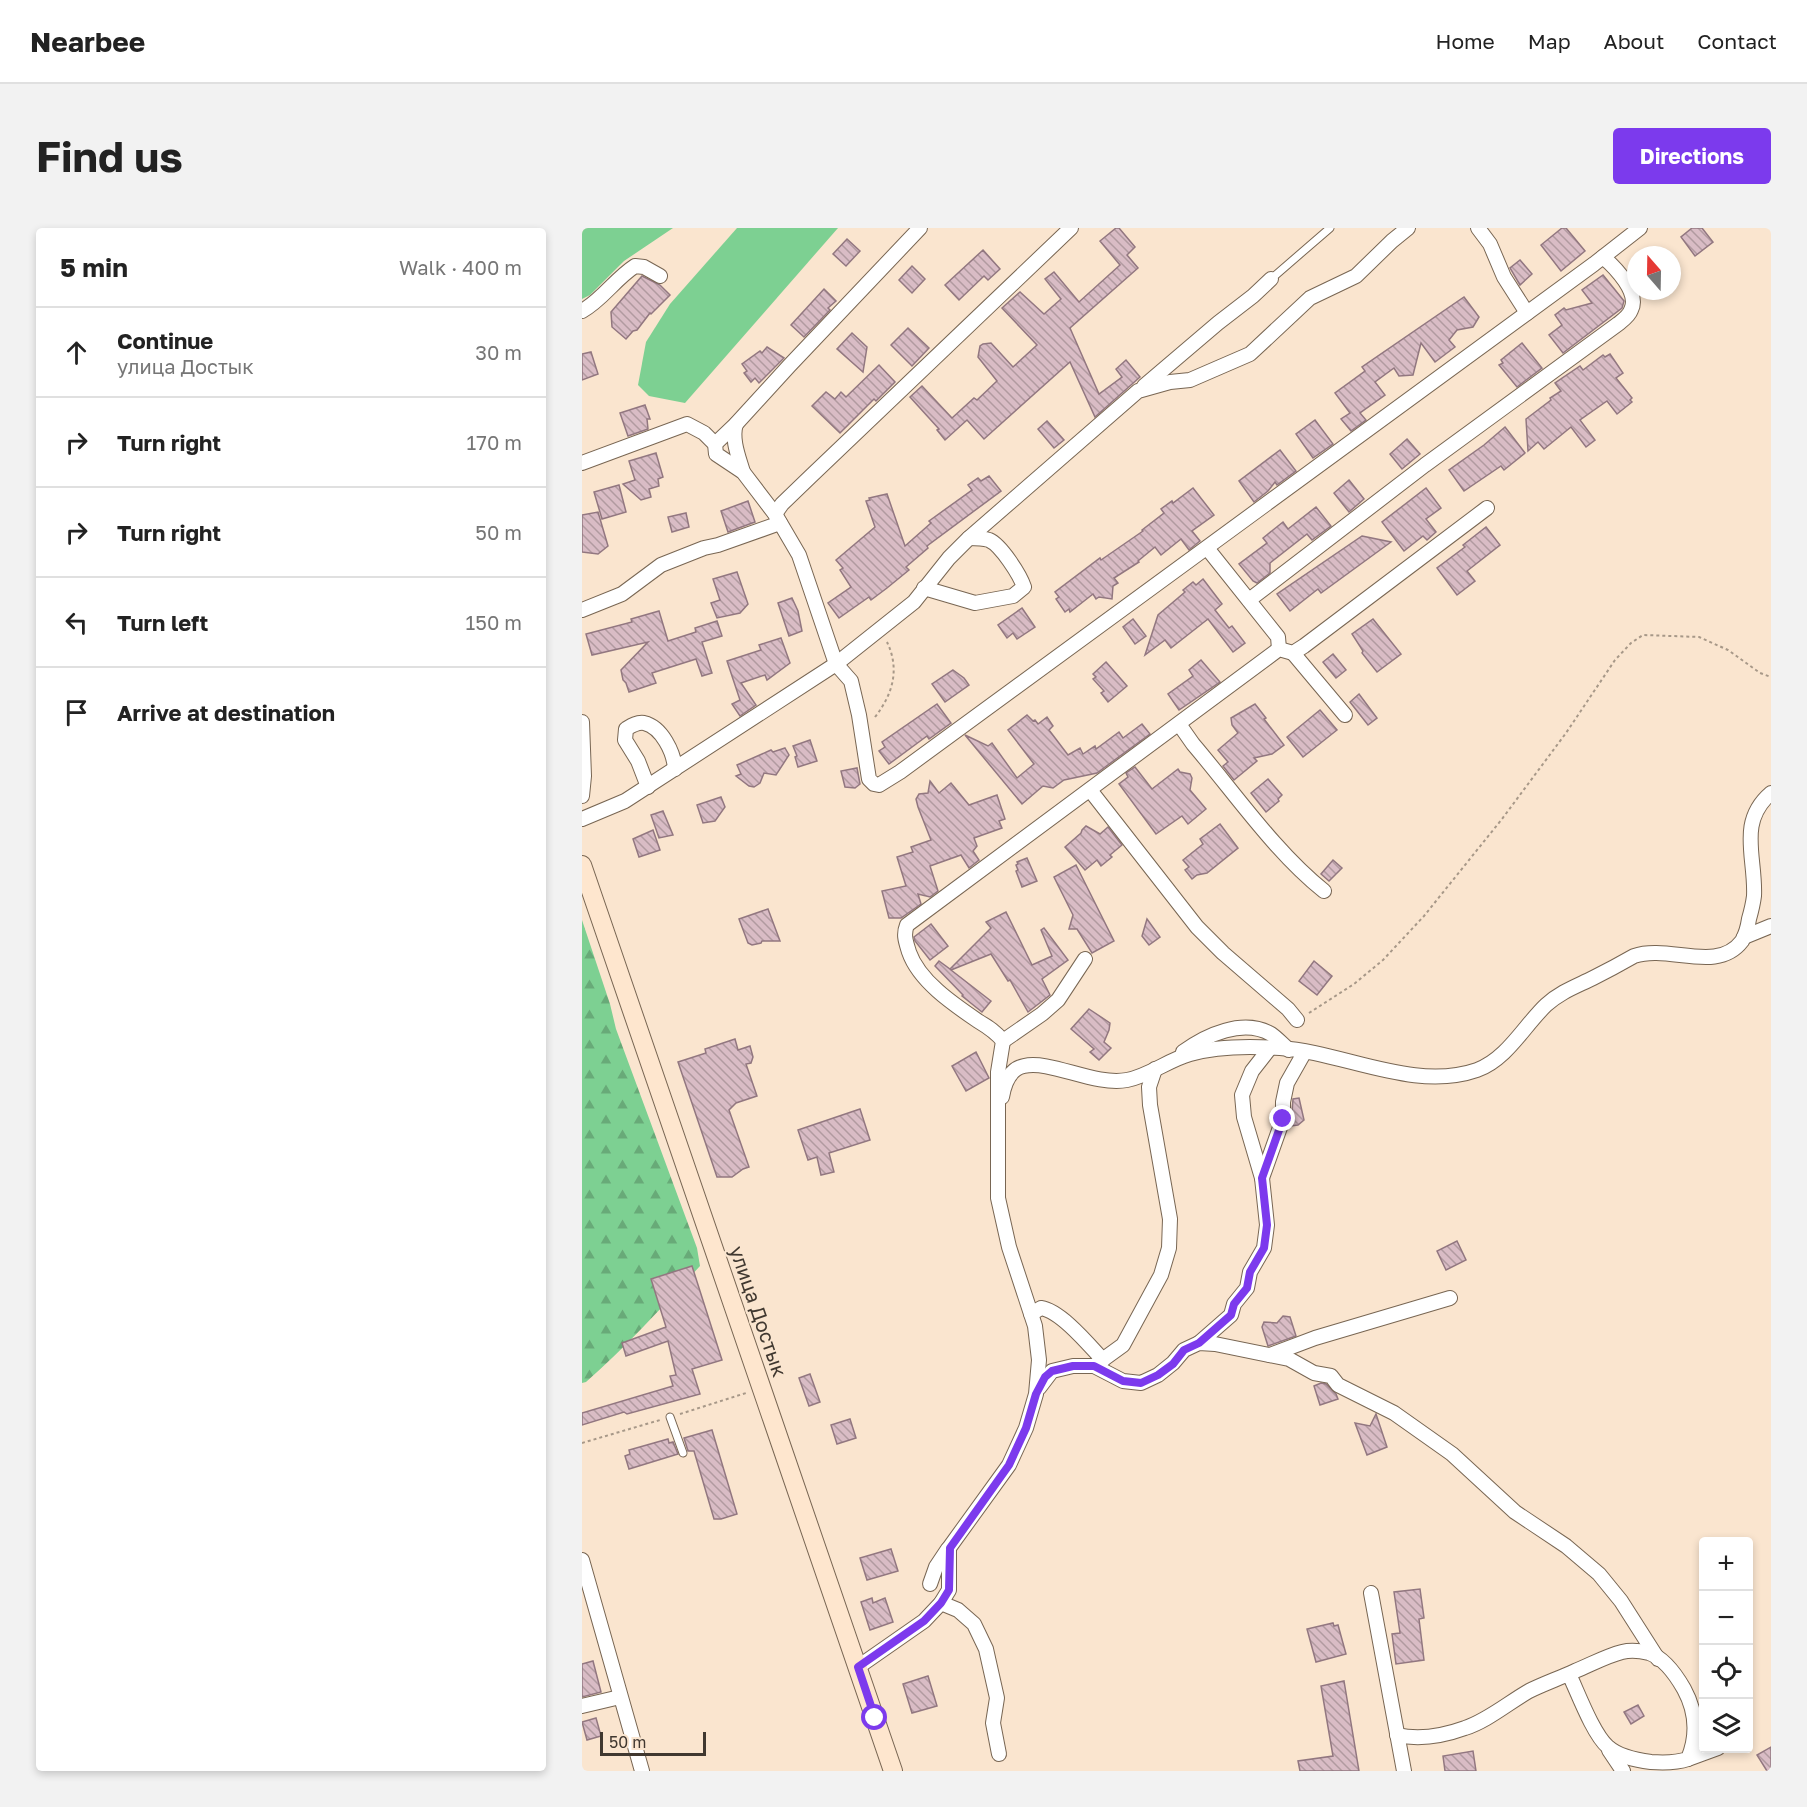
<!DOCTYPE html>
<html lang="en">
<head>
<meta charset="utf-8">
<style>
	:root { --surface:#fff; --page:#f2f2f2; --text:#222; --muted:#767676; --line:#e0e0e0; --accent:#7c3aed }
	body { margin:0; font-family:"Golos Text",sans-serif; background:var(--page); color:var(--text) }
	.controls { position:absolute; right:18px; bottom:18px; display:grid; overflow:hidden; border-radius:6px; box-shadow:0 3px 9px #0003 }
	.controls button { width:54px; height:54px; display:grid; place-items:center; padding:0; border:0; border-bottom:2px solid var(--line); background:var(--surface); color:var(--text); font:30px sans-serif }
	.compass { position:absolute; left:1045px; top:18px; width:54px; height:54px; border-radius:50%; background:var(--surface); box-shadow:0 3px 9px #0003; rotate:340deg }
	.scale { position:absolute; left:18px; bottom:15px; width:106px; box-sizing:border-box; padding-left:6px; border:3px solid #403830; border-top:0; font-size:16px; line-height:21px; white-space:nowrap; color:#403830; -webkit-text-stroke:4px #fae5cf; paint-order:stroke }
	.stop { position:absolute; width:18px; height:18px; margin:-14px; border:4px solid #7c3aed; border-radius:50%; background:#fff }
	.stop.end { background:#7c3aed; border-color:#fff; box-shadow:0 2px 6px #0008 }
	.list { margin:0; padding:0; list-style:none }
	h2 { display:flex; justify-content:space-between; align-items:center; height:78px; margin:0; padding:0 24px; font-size:26px }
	h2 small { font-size:20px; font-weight:400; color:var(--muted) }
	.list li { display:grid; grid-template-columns:39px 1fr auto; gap:18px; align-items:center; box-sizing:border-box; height:90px; padding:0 24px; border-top:2px solid var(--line) }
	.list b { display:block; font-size:22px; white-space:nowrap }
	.list p { margin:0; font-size:20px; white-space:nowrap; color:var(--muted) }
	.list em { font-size:20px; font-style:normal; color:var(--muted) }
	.icon { flex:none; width:33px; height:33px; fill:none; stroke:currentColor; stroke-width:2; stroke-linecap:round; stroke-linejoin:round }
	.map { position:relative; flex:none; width:1189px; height:1543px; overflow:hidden; border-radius:6px }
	header { display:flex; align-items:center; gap:36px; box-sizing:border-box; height:84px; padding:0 30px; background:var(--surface); border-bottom:2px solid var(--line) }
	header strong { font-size:28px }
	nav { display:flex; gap:33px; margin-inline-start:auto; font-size:21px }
	.intro { display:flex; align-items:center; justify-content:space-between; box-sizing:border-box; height:144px; padding:0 36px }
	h1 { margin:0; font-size:42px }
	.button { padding:15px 27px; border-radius:6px; background:var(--accent); color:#fff; font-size:21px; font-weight:700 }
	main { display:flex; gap:36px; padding:0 36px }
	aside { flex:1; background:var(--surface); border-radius:6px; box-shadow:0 3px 9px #0003 }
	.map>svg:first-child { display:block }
</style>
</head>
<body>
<header>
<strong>Nearbee</strong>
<nav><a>Home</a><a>Map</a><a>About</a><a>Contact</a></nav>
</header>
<div class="intro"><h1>Find us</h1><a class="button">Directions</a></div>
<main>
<aside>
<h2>5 min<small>Walk · 400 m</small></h2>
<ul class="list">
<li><svg class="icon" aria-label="ahead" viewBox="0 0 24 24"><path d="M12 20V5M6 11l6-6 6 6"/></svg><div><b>Continue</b><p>улица Достык</p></div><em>30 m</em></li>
<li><svg class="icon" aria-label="right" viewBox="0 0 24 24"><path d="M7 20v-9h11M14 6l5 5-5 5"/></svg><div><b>Turn right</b></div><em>170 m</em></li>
<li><svg class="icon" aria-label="right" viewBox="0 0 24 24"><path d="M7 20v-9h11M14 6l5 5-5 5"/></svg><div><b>Turn right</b></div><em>50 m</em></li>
<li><svg class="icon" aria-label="left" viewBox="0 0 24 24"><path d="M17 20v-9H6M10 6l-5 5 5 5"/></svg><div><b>Turn left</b></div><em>150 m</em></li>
<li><svg class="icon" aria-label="arrive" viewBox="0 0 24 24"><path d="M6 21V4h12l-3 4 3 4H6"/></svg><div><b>Arrive at destination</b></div></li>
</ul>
</aside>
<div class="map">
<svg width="1189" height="1543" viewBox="0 0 1189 1543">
	<defs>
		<pattern id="forest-firs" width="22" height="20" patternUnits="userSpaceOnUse" patternTransform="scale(1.5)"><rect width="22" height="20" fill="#7dd092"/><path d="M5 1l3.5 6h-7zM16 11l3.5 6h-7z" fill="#68aa78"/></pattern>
		<pattern id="building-back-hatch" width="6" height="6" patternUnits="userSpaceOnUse" patternTransform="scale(1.5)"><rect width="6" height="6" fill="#d9bcc5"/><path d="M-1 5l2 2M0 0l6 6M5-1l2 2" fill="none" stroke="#b19aa0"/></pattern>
	</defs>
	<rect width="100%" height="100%" fill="#fae5cf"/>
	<g fill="#7dd092">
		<polygon points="0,0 91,0 42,33 8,67 0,71"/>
		<polygon points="155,0 256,0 103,175 67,168 56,157 64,114 88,76"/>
	</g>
	<path fill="url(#forest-firs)" d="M0 692 28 776 34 801 115 1020 118 1038C81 1078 45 1118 4 1154L0 1155Z"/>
	<g fill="url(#building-back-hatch)" stroke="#927780" stroke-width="1.5">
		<polygon points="534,0 537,0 553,19 545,27 556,40 488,100 517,166 540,149 534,141 544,132 558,149 513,189 488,134 402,211 385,192 363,212 355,202 357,201 328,169 340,158 370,190 392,170 395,172 415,153 396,129 398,118 401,116 409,115 431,139 455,117 420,80 438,64 462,86 479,71 463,51 472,44 497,74 538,37 518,13"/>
		<polygon points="980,0 984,0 1003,23 979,43 959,17"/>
		<polygon points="1110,0 1120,0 1131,14 1113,28 1099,9"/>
		<polygon points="265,11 278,23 264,38 251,26"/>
		<polygon points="401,22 418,41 406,52 402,48 377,72 363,57"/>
		<polygon points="938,32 950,46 938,57 928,40"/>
		<polygon points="330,38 343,51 330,65 317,52"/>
		<polygon points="1021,47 1042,73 1040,80 981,125 967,107 980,97 973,87 982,80 984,82 1010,75 1000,62"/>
		<polygon points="60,48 78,57 88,67 69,86 68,85 55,102 51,103 44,111 30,99 29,84"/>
		<polygon points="242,61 254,73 246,80 248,82 222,109 209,97"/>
		<polygon points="882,69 897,89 891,99 875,102 867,112 873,119 853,134 839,115 831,147 817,148 812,140 793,154 803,167 778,185 784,192 769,203 759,191 768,185 753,165 783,143 780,139"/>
		<polygon points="326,100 347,120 330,138 309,117"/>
		<polygon points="270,105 285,119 281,144 255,121"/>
		<polygon points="940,115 960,140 935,159 917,137 921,135 919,132"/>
		<polygon points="185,119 202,130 177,155 173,150 169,154 162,145 165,143 160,136 178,123 180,125"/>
		<polygon points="9,124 16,146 0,152 0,126"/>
		<polygon points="1028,126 1041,145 1034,150 1050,170 1048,172 1050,174 1035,186 1025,173 998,192 1013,212 1004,219 989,199 962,221 956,214 946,223 944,191 969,172 968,170 979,163 973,155 998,138 1001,142 1021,127 1023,129"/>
		<polygon points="297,137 313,154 294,173 292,171 258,205 230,178 244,164 253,171 259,164 264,169"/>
		<polygon points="63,177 68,191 65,191 66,201 46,208 38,185"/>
		<polygon points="733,192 751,216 731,230 714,206"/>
		<polygon points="465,193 482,212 472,220 456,201"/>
		<polygon points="923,199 943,225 922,242 919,238 882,263 867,242 902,217"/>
		<polygon points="825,211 838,226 820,241 808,226"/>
		<polygon points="698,222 714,243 695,257 693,254 686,263 672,274 657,253"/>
		<polygon points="74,225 81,249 76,251 77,258 67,261 69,269 59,272 41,256 53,252 47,233"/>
		<polygon points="407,248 419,263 345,318 346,320 324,339 327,342 305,360 289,372 287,369 257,390 246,375 269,359 258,342 261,340 254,332 293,299 284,273 288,272 287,270 305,266 323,318 349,295 347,293 390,262 386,257 396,250 399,253"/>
		<polygon points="767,252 782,271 767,284 752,265"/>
		<polygon points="37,257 44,284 20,291 12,264"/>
		<polygon points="611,260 632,287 610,303 618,313 607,322 599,311 579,327 573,319 556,333 557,334 532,350 536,355 531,358 530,371 517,369 514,371 511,366 488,384 487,381 483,384 474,371 477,369 473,364 518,330 519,332 561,303 560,302 582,285 579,281 590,273 591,275"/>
		<polygon points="844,260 859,280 844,291 854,304 845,312 841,308 822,323 800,294"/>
		<polygon points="166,273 173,294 146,304 139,283"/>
		<polygon points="734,279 749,298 730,312 725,306 688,335 688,345 675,355 671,353 657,336 685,315 681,310 701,294 706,301"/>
		<polygon points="16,284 26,318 16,326 0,324 0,287"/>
		<polygon points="104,285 107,299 90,304 86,289"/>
		<polygon points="904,299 918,317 885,343 893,353 875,367 855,340 883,319 881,317"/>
		<polygon points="780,308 809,314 739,365 736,361 708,383 695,366"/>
		<polygon points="155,344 166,376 158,385 135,390 129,375 138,372 131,351"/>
		<polygon points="621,351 640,376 633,382 647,400 650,398 663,415 651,424 626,391 589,420 583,412 563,427 576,387 603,364 601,362 611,354 614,357"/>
		<polygon points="210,370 216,383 220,403 207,408 196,375"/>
		<polygon points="440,380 453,399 435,411 431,405 425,410 416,397"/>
		<polygon points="77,383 86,413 114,404 113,400 135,393 140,408 120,414 130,445 120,448 114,431 70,445 74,455 47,464 44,455 41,452 39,442 66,414 10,427 4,406 50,394 49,391"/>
		<polygon points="551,391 564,408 553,416 541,399"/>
		<polygon points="791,391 819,426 795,444 780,425 781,423 770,406"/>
		<polygon points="199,410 208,435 185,452 183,447 159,455 174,477 158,488 150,476 158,472 145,433 179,422 177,417"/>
		<polygon points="751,426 764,442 754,450 741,434"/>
		<polygon points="619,432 638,454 597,482 586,466 611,448 607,442"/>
		<polygon points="524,434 545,458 526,474 519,465 522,463 511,451 514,449 511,446"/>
		<polygon points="371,442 382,450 387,457 363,474 350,456"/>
		<polygon points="777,466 795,490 786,497 768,474"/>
		<polygon points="355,476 369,495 347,511 345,508 307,536 297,523 303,519 300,514"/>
		<polygon points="673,476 684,490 682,491 702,517 690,526 672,530 675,533 652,552 641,538 646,534 636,522 656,505 650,497 649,490"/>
		<polygon points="738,482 755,502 721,529 705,509"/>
		<polygon points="445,487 451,493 453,492 456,496 465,489 471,498 467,502 486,527 498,520 501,526 513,518 514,521 537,504 541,510 560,496 568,506 515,545 482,552 471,560 461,558 440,576 383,507 406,518 410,515 435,550 452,536 426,502"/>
		<polygon points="228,512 235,533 216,539 213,529 215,528 211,518"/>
		<polygon points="203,520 207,527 194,547 182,545 178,555 172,559 167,558 154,548 159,546 155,537 189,522 191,524"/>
		<polygon points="553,539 570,561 596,541 598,544 608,546 610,550 608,562 624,581 606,596 600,588 574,606 537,556 546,549 544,545"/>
		<polygon points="275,540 278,556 273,560 263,559 259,543"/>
		<polygon points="686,551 700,567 696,571 697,573 684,584 669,565"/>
		<polygon points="348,553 357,565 369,555 387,577 415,567 423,591 417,593 420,600 392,610 395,618 391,623 397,632 387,640 379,627 348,638 356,663 348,669 336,666 339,676 319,690 307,690 300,663 324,658 315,629 331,624 329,619 349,612 336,579 334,571 337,566 346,565"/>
		<polygon points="139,569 143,579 133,593 121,595 115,577"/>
		<polygon points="81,583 91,607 77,610 69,587"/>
		<polygon points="638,596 656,620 625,645 615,647 610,651 603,642 607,639 601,632 621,616 618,611"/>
		<polygon points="504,598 518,606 526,599 540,617 528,627 530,629 519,638 515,632 503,642 483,619 499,605 500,602"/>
		<polygon points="71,602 78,622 57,629 51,611"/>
		<polygon points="445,630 455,653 440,659 434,643 436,642 434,637 436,636 435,634"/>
		<polygon points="751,632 760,640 747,653 739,646"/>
		<polygon points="494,637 532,713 510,725 495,701 487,701 491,687 472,649"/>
		<polygon points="186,681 198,713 180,713 179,715 170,717 166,715 157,691"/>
		<polygon points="424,684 450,737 470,728 459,702 462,700 486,732 460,751 468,767 446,784 428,752 426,753 409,726 369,742 409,773 400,784 380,768 381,767 353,738 357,733 368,741 409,700 404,694"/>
		<polygon points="565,691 578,709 567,717 560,708"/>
		<polygon points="349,696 366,718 348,732 333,713 332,709"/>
		<polygon points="732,733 750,748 735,767 717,753"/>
		<polygon points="507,781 528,795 527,802 522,814 529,820 517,832 508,824 512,821 489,801"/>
		<polygon points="153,811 156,822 168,818 171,829 169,835 164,836 175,868 154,875 147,882 167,939 161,941 150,949 135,949 96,834 124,825 123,821"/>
		<polygon points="394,824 407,850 384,863 370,838"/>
		<polygon points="717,870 722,892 716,897 709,898 711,871"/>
		<polygon points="278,881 288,912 247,925 252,944 239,947 235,929 226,932 216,902"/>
		<polygon points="875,1013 884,1032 864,1042 855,1023"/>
		<polygon points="110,1038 140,1132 110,1141 118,1166 45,1186 42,1184 0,1197 0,1185 91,1158 88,1148 94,1147 86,1113 44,1128 40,1115 84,1099 69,1051"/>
		<polygon points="701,1088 708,1089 714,1108 686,1118 680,1099 682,1094 695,1095"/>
		<polygon points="228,1146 238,1174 227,1178 217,1150"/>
		<polygon points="739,1155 744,1156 754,1166 756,1171 738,1177 732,1158"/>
		<polygon points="794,1186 805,1219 785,1227 773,1195 788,1198"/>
		<polygon points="268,1191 274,1210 255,1216 249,1197"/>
		<polygon points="130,1202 155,1286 139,1291 132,1291 112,1223 106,1223 102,1210"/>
		<polygon points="86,1211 87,1215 91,1214 96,1226 47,1241 43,1228 48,1226 47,1222"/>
		<polygon points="309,1321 316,1343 285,1352 278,1330"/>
		<polygon points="838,1361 842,1390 837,1391 842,1432 814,1436 810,1406 818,1405 812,1364"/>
		<polygon points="290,1370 291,1375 303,1370 311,1394 288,1402 279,1374"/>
		<polygon points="751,1395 752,1398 756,1397 764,1426 734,1434 725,1401"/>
		<polygon points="11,1433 19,1464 0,1469 0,1436"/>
		<polygon points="346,1448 355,1478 330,1485 321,1456"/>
		<polygon points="762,1453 777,1543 718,1543 716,1533 751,1528 739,1458"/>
		<polygon points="1056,1477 1062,1488 1049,1496 1042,1484"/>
		<polygon points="14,1490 19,1508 5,1512 0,1494"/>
		<polygon points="1189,1519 1189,1543 1185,1543 1175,1527"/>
		<polygon points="891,1523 894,1543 863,1543 861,1528"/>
	</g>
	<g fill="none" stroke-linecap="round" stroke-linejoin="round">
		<g stroke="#786653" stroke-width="9">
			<g id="service">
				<polyline points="689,51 748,0"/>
				<polyline points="88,1189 101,1225"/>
			</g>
		</g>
		<g stroke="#786653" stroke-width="16">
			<g id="minor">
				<polyline points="896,0 908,16 922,49 945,85"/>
				<path d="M0 83C20 72 33 51 53 38L62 39 78 48"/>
				<polyline points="562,158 636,95 671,68 689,51"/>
				<path d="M154 196C149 211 157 230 161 244"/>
				<polyline points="133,216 154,196 207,138 338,0"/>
				<polyline points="0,235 105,196 122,205 133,216 134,226 161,244 193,286 217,327 254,436 269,453 277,487 287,551 292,556 297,557 318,544 1012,36 1058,0"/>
				<polyline points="193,286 200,276 228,249 489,0"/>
				<polyline points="625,320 696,409 697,421"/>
				<path d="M342 360 393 375 431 368 442 359C438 347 419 317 407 312 401 310 394 310 387 310"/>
				<path d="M667 372 843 237 1036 96C1041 92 1047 88 1049 82 1058 65 1033 39 1021 29"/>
				<polyline points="0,382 40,366 79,337 122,320 136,317 198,295"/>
				<polyline points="711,425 763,487"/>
				<polyline points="0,494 2,548 0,568"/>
				<path d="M597 496 611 516C652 564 693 624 742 663"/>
				<path d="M66 559 56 533 43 512 44 501C49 498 55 494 62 495 80 499 92 525 93 541"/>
				<polyline points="508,562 615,699 641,725 706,781 715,792"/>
				<polyline points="0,591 43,573 254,436 332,374 367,330 387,310 556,163 588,154 608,152 668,126 728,70 774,48 810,13 826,0"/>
				<polyline points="1162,709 1189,698"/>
				<polyline points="421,813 460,786 476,772 503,731"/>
				<path d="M601 824C624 807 661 790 689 806 695 810 701 817 707 822"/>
				<path d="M420 869C422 857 427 841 442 838 469 832 512 858 545 852 567 848 586 832 608 826 635 818 669 818 698 820 761 824 832 864 895 842 925 831 942 798 964 777 978 764 995 758 1011 750 1025 743 1038 736 1052 728 1087 716 1135 746 1160 713 1164 706 1166 698 1167 691 1169 684 1171 676 1172 668 1174 630 1155 594 1189 565"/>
				<polyline points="680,950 701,891 701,874 705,855 722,825"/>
				<path d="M449 1086 459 1080C479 1083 507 1117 521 1132"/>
				<polyline points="617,1115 649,1087 652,1076 665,1060 668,1044 682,1020 685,997 680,950 662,889 660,867 670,843 688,820"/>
				<polyline points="688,1127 733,1110 868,1070"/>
				<polyline points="512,1138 541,1117 579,1047 587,1020 588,991 568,877 567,859 573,841"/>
				<polyline points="457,1160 470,1143 491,1138 512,1138 541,1153 559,1155 576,1147 591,1135 602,1122 617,1115 633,1116 707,1131 732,1145 749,1148 756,1157 812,1185 870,1226 933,1284 984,1318 1017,1346 1039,1373 1076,1431"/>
				<polyline points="0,1332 60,1543"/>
				<polyline points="348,1356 354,1339 366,1321"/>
				<polyline points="789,1365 822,1543"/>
				<polyline points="359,1375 376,1382 392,1396 404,1421 415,1470 411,1495 417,1526"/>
				<path d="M276 1439 342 1393 359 1375 367 1362V1320L427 1237 444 1200 454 1166 457 1132 453 1098 427 1019 416 970V844L421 813C414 804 406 799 396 793 371 776 337 753 327 724 324 714 321 707 325 697L697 421 711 425 722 418 905 280"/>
				<polyline points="0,1478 38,1469"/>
				<path d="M815 1507C838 1512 861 1508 883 1500 905 1493 926 1475 947 1463 961 1456 978 1450 993 1443 1008 1437 1024 1428 1040 1424 1048 1422 1059 1423 1067 1425 1082 1430 1094 1447 1102 1461 1114 1483 1116 1507 1106 1531 1094 1535 1082 1535 1069 1534 1054 1532 1037 1529 1026 1519 1011 1506 996 1465 987 1446"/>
				<polyline points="1027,1522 1041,1543"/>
				<polyline points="1106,1531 1136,1520"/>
			</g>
		</g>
		<g stroke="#786653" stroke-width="20">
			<polyline id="secondary" points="0,637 311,1543"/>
		</g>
		<g stroke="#a79888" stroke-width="2" stroke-dasharray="3 3" stroke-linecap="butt">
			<path d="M293 489C311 466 318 441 305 414"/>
			<polyline points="727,785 772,756 801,732 842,688 920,591 984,505 1033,432 1049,415 1061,407 1117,409 1146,422 1178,445 1189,449"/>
			<polyline points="98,1186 164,1165"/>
			<polyline points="0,1215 78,1192"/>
		</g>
		<use href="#service" stroke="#fff" stroke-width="7"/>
		<use href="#minor" stroke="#fff" stroke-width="14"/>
		<use href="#secondary" stroke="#fee6ce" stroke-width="18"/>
	</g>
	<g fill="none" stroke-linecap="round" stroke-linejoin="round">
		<polyline stroke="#7c3aed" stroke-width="8" points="293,1490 276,1439 342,1393 359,1375 367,1362 368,1320 427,1237 444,1200 454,1166 463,1149 470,1143 491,1138 512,1138 541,1153 559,1155 576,1147 591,1136 602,1122 617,1115 649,1087 652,1076 665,1060 668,1044 682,1020 685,997 680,950 701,891"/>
	</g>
	<g text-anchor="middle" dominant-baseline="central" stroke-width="4.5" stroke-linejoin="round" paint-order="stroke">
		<g font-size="20" fill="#403830" stroke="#fae5cf">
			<text transform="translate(177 1083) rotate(71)">улица Достык</text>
		</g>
	</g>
</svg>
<div class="controls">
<button>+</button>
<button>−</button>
<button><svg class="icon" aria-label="locate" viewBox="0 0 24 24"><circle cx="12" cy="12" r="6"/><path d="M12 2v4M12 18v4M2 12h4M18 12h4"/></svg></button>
<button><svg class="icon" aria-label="layers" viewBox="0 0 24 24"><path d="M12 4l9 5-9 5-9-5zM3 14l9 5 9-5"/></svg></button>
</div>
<svg class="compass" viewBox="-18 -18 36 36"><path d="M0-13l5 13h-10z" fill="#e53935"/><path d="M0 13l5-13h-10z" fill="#767676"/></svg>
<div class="scale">50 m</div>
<div class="stop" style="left:293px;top:1490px"></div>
<div class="stop end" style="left:701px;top:891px"></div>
</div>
</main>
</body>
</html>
